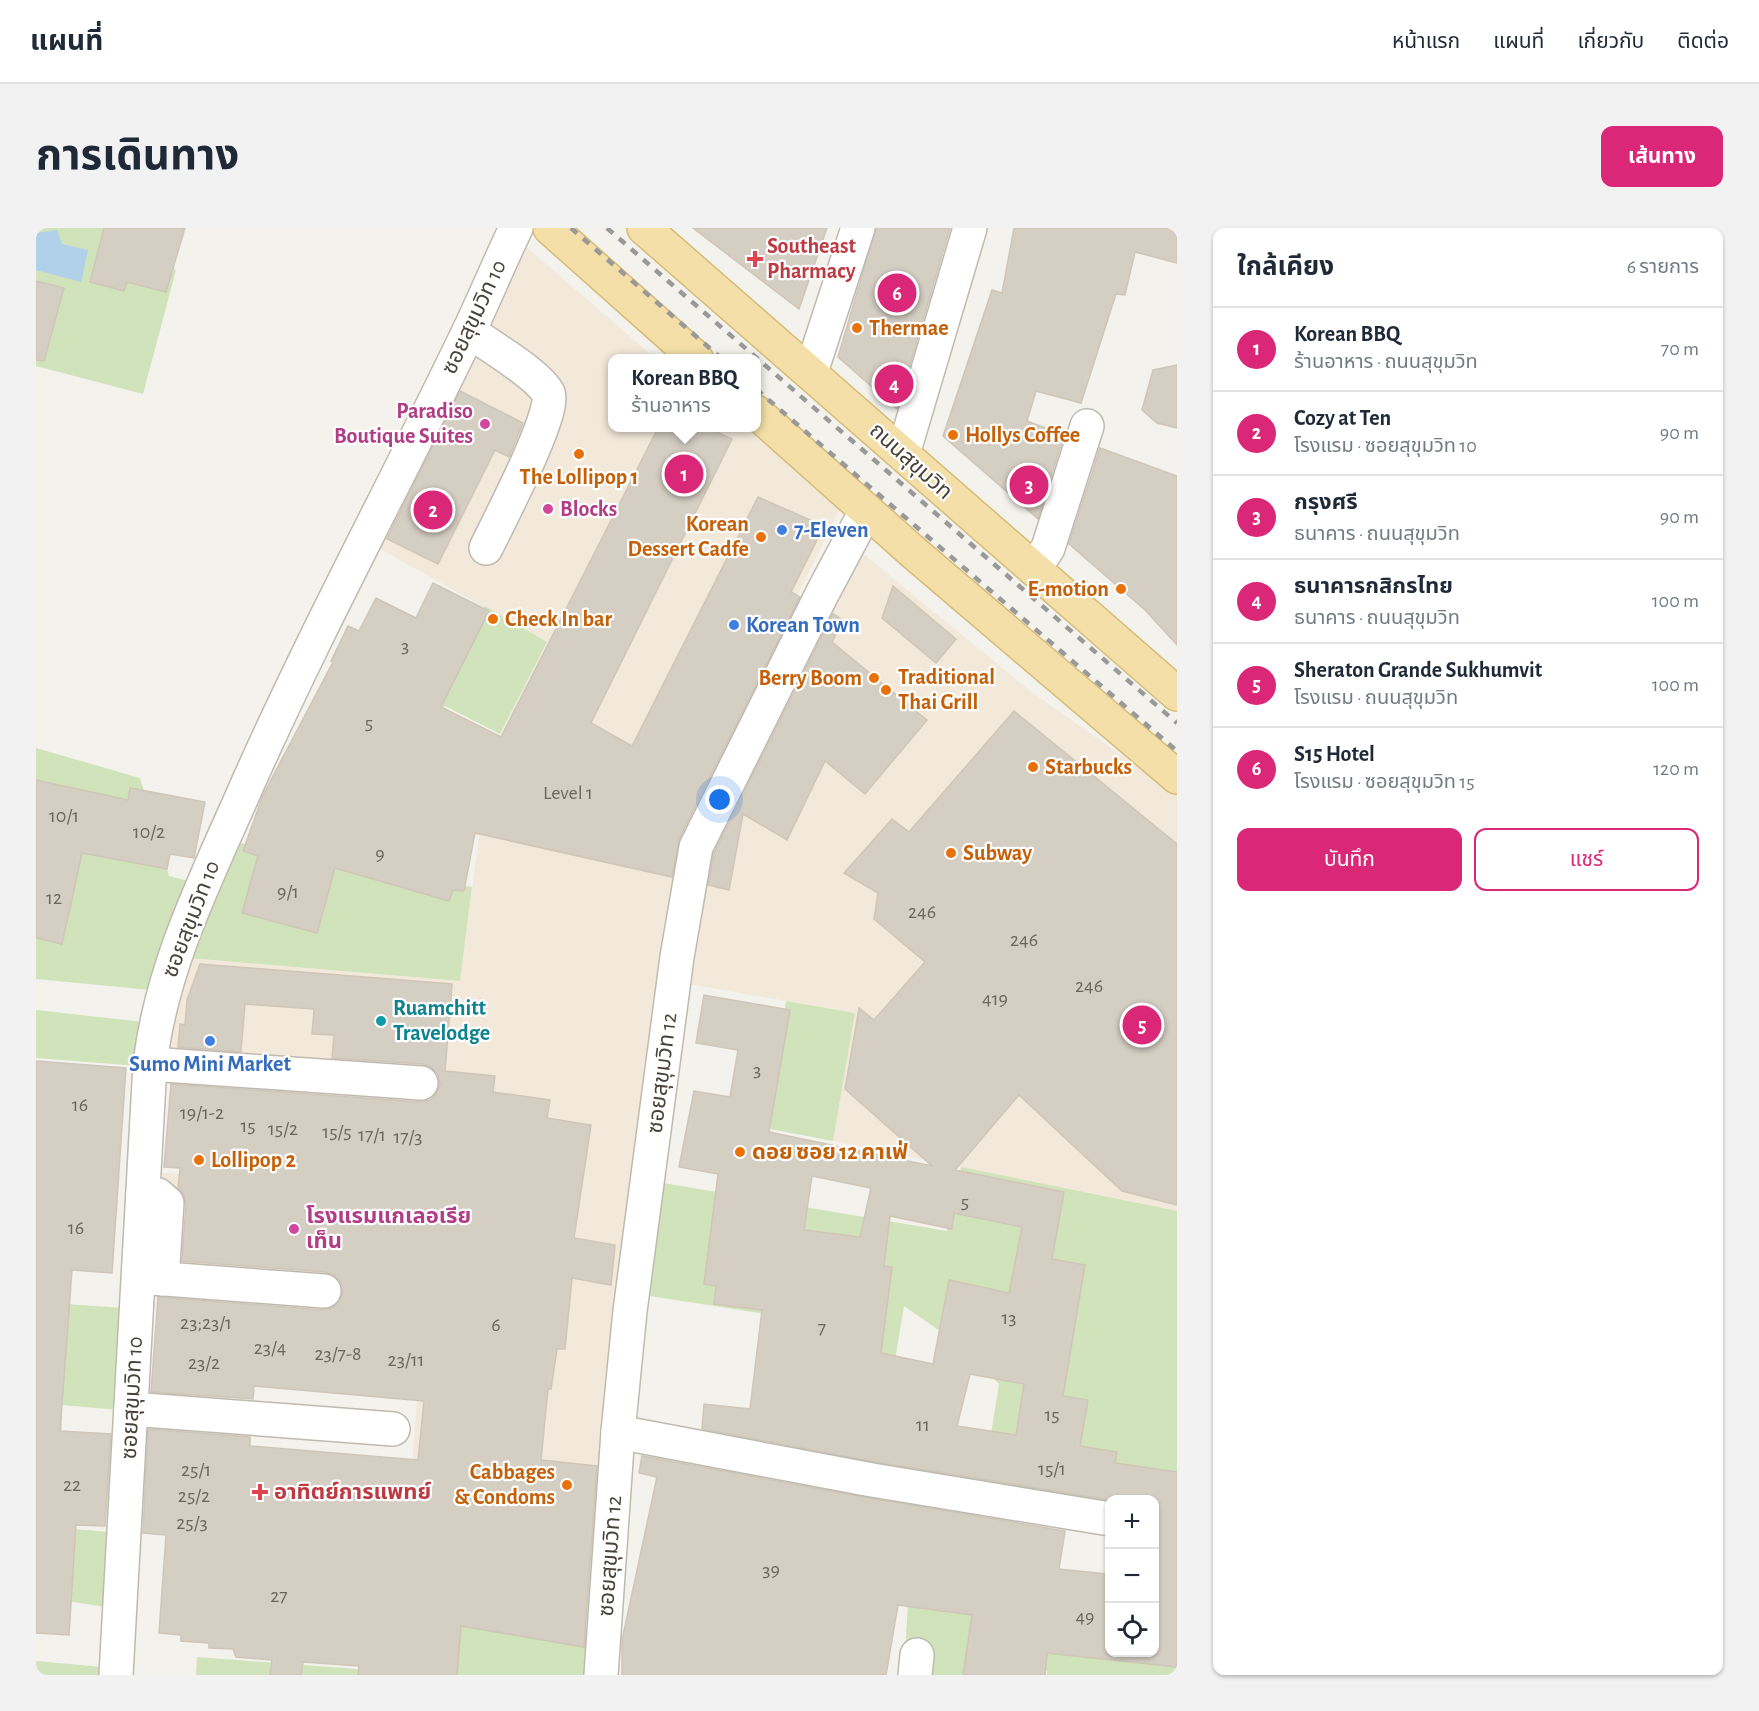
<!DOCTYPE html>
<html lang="th">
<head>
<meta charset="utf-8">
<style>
	:root { --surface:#fff; --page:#f2f2f3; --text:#1f2937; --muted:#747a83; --line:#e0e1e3; --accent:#db2777 }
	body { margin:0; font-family:"Alegreya Sans","Noto Sans Thai",sans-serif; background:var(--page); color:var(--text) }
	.controls { position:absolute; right:18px; bottom:18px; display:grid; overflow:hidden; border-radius:12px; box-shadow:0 2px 4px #0004 }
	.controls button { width:54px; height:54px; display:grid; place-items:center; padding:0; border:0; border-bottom:2px solid var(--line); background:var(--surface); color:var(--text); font:30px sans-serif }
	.you { position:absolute; left:684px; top:572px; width:21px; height:21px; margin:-15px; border:4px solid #fff; border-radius:50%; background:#1a73e8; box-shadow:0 0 0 9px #1a73e833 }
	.badge { display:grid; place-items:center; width:39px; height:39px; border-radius:50%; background:var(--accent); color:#fff; font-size:20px; font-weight:700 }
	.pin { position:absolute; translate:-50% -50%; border:3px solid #fff; box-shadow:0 2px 6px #0006 }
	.popup { position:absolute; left:572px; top:126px; width:153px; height:78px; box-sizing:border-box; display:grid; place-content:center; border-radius:12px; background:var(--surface); filter:drop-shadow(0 2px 4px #0005); font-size:20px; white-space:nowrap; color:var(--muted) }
	.popup b { font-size:22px; color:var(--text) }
	.popup::after { content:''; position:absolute; left:50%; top:100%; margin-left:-12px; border:12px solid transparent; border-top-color:var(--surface) }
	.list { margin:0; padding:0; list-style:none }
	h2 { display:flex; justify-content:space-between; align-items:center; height:78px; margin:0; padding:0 24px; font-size:26px }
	h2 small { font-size:20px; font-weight:400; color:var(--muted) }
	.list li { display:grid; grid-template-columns:39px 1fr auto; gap:18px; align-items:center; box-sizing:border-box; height:84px; padding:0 24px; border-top:2px solid var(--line) }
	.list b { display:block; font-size:22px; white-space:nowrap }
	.list p { margin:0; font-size:20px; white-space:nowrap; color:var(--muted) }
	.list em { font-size:20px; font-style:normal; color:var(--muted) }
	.actions { display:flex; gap:12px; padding:18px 24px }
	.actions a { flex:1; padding:14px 0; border:2px solid var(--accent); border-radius:12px; text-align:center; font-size:21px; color:var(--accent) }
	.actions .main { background:var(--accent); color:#fff }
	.icon { flex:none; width:33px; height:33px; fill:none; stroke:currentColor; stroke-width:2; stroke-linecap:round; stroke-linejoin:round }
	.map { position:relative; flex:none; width:1141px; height:1447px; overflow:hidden; border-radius:12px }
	header { display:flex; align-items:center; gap:36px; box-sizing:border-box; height:84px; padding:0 30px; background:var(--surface); border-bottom:2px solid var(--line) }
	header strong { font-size:28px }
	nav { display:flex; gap:33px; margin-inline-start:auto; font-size:21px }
	.intro { display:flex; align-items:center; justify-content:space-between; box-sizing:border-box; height:144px; padding:0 36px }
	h1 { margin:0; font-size:42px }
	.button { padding:15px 27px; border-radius:12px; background:var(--accent); color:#fff; font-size:21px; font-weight:700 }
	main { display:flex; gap:36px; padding:0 36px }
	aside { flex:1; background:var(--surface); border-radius:12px; box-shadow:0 2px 4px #0004 }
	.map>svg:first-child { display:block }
</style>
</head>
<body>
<header>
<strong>แผนที่</strong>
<nav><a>หน้าแรก</a><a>แผนที่</a><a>เกี่ยวกับ</a><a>ติดต่อ</a></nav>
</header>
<div class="intro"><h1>การเดินทาง</h1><a class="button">เส้นทาง</a></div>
<main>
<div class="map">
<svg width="1141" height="1447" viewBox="0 0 1141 1447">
	<rect width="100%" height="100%" fill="#f4f2ec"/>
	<g fill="#f3e9db">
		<polygon points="489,18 619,130 576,130 576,200 720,200 808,272 656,584 644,653 559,1349 455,1332 369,1326 388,1080 119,1061 120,944 399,962 411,845 130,826 153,730 424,753 443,608 417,601 511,414 335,316"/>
		<polygon points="818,318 993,462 1141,567 1141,1349 1119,1345 1113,978 797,913 819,785 652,756 673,618"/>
	</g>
	<g fill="#d0e3ba">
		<polygon points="0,0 80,0 70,22 140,42 107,166 0,138"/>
		<polygon points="449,378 511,414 464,506 409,478 405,485 386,475"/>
		<polygon points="0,520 104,550 133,648 152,653 115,762 0,751"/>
		<polygon points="204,615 436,659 424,753 153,730"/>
		<polygon points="750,773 819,785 797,913 729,900"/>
		<polygon points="0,782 107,794 103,838 0,830"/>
		<polygon points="925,939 1141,983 1141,1246 1074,1272 1073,1281 946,1262 963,1156 927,1119 868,1078 840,1246 816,1241 742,1088 614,1068 627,955 911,1003"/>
		<polygon points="0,1074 88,1080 83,1182 26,1177 25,1300 74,1304 69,1379 32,1373"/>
		<polygon points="876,1308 1014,1421 1141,1433 1141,1447 1011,1447 1011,1443 952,1436 943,1447 891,1447 869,1426"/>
		<polygon points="413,1387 556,1402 553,1447 408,1447"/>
		<polygon points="161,1429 334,1442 333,1447 160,1447"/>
		<polygon points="0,1433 66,1439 65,1447 0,1447"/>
	</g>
	<polygon fill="#b1d0e9" points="21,2 26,16 52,22 45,54 0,42 0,5"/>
	<g fill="#d5cec3" stroke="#cfc6b7" stroke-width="1.5" fill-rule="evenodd">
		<polygon points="68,0 149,0 130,64 91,54 88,63 54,54"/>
		<polygon points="657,0 791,0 763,81"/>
		<polygon points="840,0 914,0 861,181 802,129"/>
		<polygon points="978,0 1141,0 1141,35 1099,24 1089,67 1080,66 1045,175 1000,163 991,193 1028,207 1002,291 907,208 956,62 966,65"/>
		<polygon points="0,53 28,60 8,133 0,132"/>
		<polygon points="1141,137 1141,200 1121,195 1106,182 1117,142"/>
		<polygon points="424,163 487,195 473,229 459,222 402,336 351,311"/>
		<polygon points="622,200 673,200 696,211 555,495 596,518 722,269 788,298 755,364 764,369 643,611 636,649 439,605 428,663 417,662 413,673 299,640 281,705 206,685 222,628 207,623 227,567 297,434 295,433 312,398 323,403 340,370 380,390 397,355 453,383 405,479 465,509"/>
		<polygon points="1064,220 1141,248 1141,417 1109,382 1033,316"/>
		<polygon points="857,358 920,411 900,435 846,390"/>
		<polygon points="797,386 807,392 796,414 891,492 829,566 789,533 751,612 707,586 693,662 672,657 678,625"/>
		<path d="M978 483 1141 616V977L1086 963 983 867 919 942 1028 964 1016 1031 1049 1037 1027 1168 1052 1172 1044 1218 1081 1224 1079 1235 1141 1244V1439L1011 1425 1009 1447H927L936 1387 862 1377 850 1447H586V1412L621 1249 603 1245 606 1228 833 1270 1029 1303 1023 1341 1071 1346 1074 1328V1425H1119V1272H1074L839 1234 666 1201 668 1176 714 1181 726 1082 678 1076 680 1058 668 1056 682 946 643 939 658 863 694 869 702 822 660 815 668 767 754 782 733 904 896 938 809 861 823 780 838 792 889 734 838 691 842 665 808 645 856 591 873 604ZM776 948 835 960 824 1009 768 1002ZM918 985 986 999 973 1065 913 1052 897 1136 845 1125 856 1039 848 1038 854 988 916 1001ZM934 1146 988 1156 980 1207 921 1198Z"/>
		<polygon points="0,552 92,572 94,560 169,574 158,630 134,626 131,641 46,625 26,716 0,710"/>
		<polygon points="164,736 416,756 409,843 459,848 457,864 514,872 511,890 555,897 538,1010 579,1017 575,1057 536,1050 529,1121 521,1121 515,1161 512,1161 505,1232 561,1238 548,1419 425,1398 421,1447 322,1447 323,1438 267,1434 265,1447 234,1447 236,1432 200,1429 197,1421 173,1420 173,1415 145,1413 145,1407 123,1405 130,1307 107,1305 112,1201 214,1209 214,1218 382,1232 388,1173 218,1158 217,1171 115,1164 122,1069 287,1082 296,1080 303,1074 307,1064 305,1055 299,1048 289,1044 146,1033 150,976 148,967 142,960 144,940 128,939 135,856 384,874 394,872 400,866 404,857 402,846 395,839 387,836 296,830 298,807 276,806 278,781 209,776 205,824 142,819 144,796 149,797 151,772"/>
		<polygon points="0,833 90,840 76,1045 36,1042 24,1203 75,1206 69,1298 40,1297 33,1407 0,1405"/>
	</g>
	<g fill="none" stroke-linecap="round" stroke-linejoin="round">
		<g stroke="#bfbab0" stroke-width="36">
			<g id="minor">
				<path d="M433 103C453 118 501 145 512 165 522 181 461 297 450 320"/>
				<polyline points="775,144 822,0"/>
				<polyline points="867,226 934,0"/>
				<polyline points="998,341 1012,320 1051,198"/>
				<polyline points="114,836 385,855"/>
				<polyline points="107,966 122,967 131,975 126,1051"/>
				<polyline points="103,1049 288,1063"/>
				<polyline points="95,1181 357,1201"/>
				<polyline points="582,1204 836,1252 1074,1291"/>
				<path d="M80 1447 114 836C126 735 172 647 212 555 280 402 360 255 432 105 449 70 463 35 480 0"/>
				<polyline points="565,1447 582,1204 594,1083 641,729 660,619 786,366 830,283"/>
				<polyline points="879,1447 881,1427"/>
			</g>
		</g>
		<g stroke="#d6bc78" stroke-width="36">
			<g id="major">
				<polyline points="514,0 660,130"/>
				<polyline points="608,0 1141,466"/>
				<polyline points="720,184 877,324 1141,549"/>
			</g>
		</g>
		<use href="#minor" stroke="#fff" stroke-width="33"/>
		<use href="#major" stroke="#f3dfa7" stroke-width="33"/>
		<g stroke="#999" stroke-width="4.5" stroke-dasharray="8 8" stroke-linecap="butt">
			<polyline points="535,0 685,130"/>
			<polyline points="571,0 1141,495"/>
			<polyline points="720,161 1141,523"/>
		</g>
	</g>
	<g fill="#e0444e" stroke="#fff" stroke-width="2">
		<path d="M716 22h6v6h6v6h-6v6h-6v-6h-6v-6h6z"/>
		<path d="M221 1255h6v6h6v6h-6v6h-6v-6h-6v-6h6z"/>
	</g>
	<g fill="#e8710a" stroke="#fff" stroke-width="2">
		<circle cx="821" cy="100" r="6"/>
		<circle cx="917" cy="207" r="6"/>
		<circle cx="543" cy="226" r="6"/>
		<circle cx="725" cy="309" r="6"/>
		<circle cx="1085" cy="361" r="6"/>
		<circle cx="457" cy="391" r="6"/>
		<circle cx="838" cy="450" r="6"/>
		<circle cx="850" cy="462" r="6"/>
		<circle cx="997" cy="539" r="6"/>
		<circle cx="915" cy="625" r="6"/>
		<circle cx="704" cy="924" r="6"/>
		<circle cx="163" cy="932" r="6"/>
		<circle cx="531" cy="1257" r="6"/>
	</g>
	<g fill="#d1479c" stroke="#fff" stroke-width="2">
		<circle cx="449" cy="196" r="6"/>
		<circle cx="512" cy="281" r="6"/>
		<circle cx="258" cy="1001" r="6"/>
	</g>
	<g fill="#3f7fe0" stroke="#fff" stroke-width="2">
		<circle cx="746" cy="302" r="6"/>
		<circle cx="698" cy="397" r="6"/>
		<circle cx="174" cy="813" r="6"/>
	</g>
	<circle fill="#0f9aa8" stroke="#fff" stroke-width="2" cx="345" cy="793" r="6"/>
	<g text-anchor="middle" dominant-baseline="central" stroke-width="4.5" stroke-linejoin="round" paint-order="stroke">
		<g font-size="20" fill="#6b665c">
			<text x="369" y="418">3</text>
			<text x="333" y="495">5</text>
			<text x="532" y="565">Level 1</text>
			<text x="28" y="588">10/1</text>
			<text x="113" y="604">10/2</text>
			<text x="344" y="626">9</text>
			<text x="252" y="664">9/1</text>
			<text x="18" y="670">12</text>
			<text x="886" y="684">246</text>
			<text x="988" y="712">246</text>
			<text x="1053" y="758">246</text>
			<text x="959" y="771">419</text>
			<text x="721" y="842">3</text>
			<text x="44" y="877">16</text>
			<text x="166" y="885">19/1-2</text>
			<text x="212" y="898">15</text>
			<text x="247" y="901">15/2</text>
			<text x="301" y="904">15/5</text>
			<text x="336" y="907">17/1</text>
			<text x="372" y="909">17/3</text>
			<text x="929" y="974">5</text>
			<text x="40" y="1000">16</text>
			<text x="973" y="1090">13</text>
			<text x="170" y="1095">23;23/1</text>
			<text x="460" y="1097">6</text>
			<text x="786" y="1100">7</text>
			<text x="234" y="1120">23/4</text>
			<text x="302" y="1126">23/7-8</text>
			<text x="370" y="1132">23/11</text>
			<text x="168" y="1135">23/2</text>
			<text x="1016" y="1187">15</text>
			<text x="887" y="1197">11</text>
			<text x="1016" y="1241">15/1</text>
			<text x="160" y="1242">25/1</text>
			<text x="36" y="1257">22</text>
			<text x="158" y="1268">25/2</text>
			<text x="156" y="1295">25/3</text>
			<text x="735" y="1342">39</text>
			<text x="243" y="1368">27</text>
			<text x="1049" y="1389">49</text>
		</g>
		<g font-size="22" font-weight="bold" fill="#be3a42" stroke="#fff" text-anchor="start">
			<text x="731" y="18">Southeast<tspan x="731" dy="25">Pharmacy</tspan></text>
			<text x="238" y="1264">อาทิตย์การแพทย์</text>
		</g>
		<g font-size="22" fill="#48433a" stroke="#fff">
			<text transform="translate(438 89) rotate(-65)">ซอยสุขุมวิท 10</text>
			<text transform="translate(875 233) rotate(42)">ถนนสุขุมวิท</text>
			<text transform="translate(155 691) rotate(-69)">ซอยสุขุมวิท 10</text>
			<text transform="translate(626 845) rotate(-83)">ซอยสุขุมวิท 12</text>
			<text transform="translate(96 1170) rotate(-87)">ซอยสุขุมวิท 10</text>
			<text transform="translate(574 1328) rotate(-86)">ซอยสุขุมวิท 12</text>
		</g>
		<g font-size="22" font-weight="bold" fill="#c56008" stroke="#fff" text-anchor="start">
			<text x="833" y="100">Thermae</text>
			<text x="929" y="207">Hollys Coffee</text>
			<text x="543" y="249" text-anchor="middle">The Lollipop 1</text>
			<text x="713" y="296" text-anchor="end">Korean<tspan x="713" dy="25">Dessert Cadfe</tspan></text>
			<text x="1073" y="361" text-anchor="end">E-motion</text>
			<text x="469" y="391">Check In bar</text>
			<text x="862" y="449">Traditional<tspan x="862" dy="25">Thai Grill</tspan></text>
			<text x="826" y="450" text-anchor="end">Berry Boom</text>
			<text x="1009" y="539">Starbucks</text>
			<text x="927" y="625">Subway</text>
			<text x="716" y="924">ดอย ซอย 12 คาเฟ่</text>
			<text x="175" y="932">Lollipop 2</text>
			<text x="519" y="1244" text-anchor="end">Cabbages<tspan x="519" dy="25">&amp; Condoms</tspan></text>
		</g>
		<g font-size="22" font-weight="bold" fill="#b23c85" stroke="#fff" text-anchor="start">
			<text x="437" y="183" text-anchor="end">Paradiso<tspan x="437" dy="25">Boutique Suites</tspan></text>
			<text x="524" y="281">Blocks</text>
			<text x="270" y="988">โรงแรมแกเลอเรีย<tspan x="270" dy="25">เท็น</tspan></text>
		</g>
		<g font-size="22" font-weight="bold" fill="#366cbe" stroke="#fff" text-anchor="start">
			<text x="758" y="302">7-Eleven</text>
			<text x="710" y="397">Korean Town</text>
			<text x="174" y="836" text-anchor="middle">Sumo Mini Market</text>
		</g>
		<g font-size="22" font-weight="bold" fill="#0d838f" stroke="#fff" text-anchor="start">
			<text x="357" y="780">Ruamchitt<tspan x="357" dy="25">Travelodge</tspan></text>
		</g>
	</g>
</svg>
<div class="controls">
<button>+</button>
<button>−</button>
<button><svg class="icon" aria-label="locate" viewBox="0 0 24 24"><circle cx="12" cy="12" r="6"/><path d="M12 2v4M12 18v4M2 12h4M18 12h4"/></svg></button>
</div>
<div class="you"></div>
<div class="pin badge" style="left:648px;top:246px">1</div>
<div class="popup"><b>Korean BBQ</b>ร้านอาหาร</div>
<div class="pin badge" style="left:397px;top:282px">2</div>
<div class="pin badge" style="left:993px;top:257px">3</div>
<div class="pin badge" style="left:858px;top:156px">4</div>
<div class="pin badge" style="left:1106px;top:797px">5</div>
<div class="pin badge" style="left:861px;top:65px">6</div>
</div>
<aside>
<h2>ใกล้เคียง<small>6 รายการ</small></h2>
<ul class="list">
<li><span class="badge">1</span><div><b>Korean BBQ</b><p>ร้านอาหาร · ถนนสุขุมวิท</p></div><em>70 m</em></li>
<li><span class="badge">2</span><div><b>Cozy at Ten</b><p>โรงแรม · ซอยสุขุมวิท 10</p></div><em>90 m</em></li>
<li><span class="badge">3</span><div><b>กรุงศรี</b><p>ธนาคาร · ถนนสุขุมวิท</p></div><em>90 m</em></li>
<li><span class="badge">4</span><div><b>ธนาคารกสิกรไทย</b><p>ธนาคาร · ถนนสุขุมวิท</p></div><em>100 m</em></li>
<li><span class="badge">5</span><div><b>Sheraton Grande Sukhumvit</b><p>โรงแรม · ถนนสุขุมวิท</p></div><em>100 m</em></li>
<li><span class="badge">6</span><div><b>S15 Hotel</b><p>โรงแรม · ซอยสุขุมวิท 15</p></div><em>120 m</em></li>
</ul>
<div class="actions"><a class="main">บันทึก</a><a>แชร์</a></div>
</aside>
</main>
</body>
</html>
